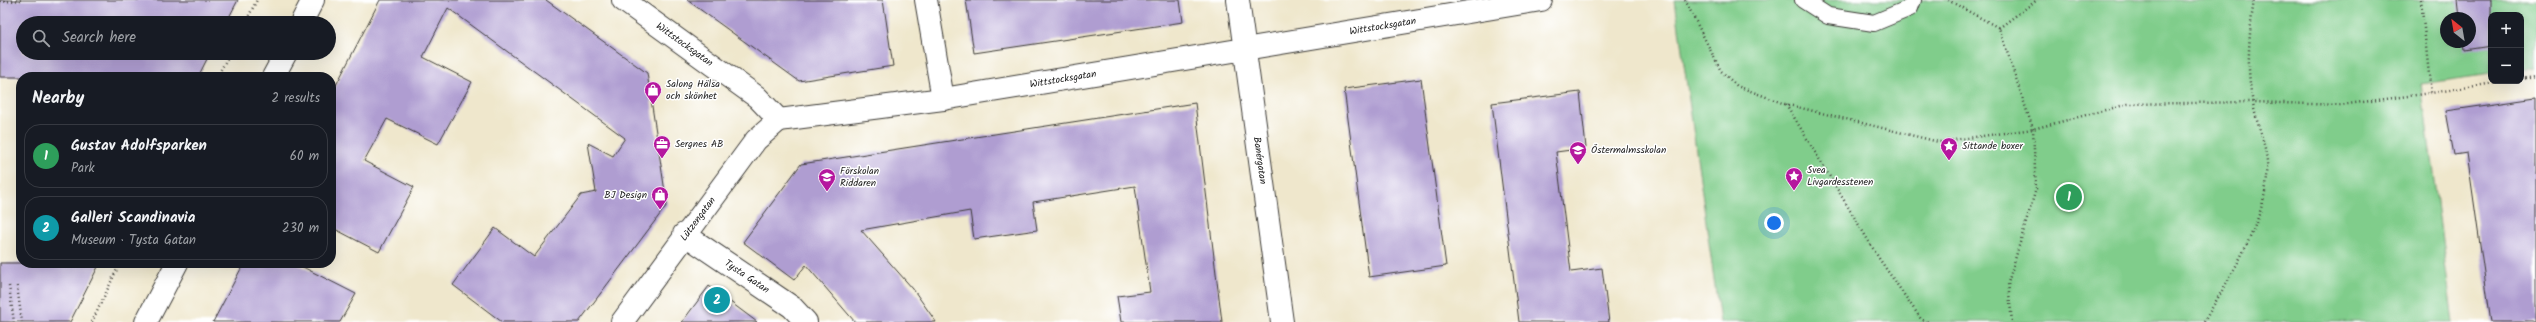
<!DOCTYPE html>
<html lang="en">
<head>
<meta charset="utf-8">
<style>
	:root { --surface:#171b24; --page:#20242c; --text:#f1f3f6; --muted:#9ea1a6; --line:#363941; --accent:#ea580c }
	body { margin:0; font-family:Kalam,sans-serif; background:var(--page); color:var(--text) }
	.controls { position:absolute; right:12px; top:12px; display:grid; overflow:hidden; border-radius:8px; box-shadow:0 4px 16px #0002 }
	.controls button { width:36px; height:36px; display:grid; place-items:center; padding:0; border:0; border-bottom:1px solid var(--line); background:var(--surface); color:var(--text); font:20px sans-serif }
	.compass { position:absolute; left:2440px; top:12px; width:36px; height:36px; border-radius:50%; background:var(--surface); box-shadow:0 4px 16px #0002; rotate:329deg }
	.you { position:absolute; left:1774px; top:223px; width:14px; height:14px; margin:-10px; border:3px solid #fff; border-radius:50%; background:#1a73e8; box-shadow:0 0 0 6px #1a73e833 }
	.badge { display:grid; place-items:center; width:26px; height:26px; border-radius:50%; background:var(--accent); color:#fff; font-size:13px; font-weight:700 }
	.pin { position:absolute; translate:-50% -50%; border:2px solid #fff; box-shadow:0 1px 4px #0006 }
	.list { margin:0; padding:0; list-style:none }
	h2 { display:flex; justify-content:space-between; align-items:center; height:52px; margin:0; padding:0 16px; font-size:17px }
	h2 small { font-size:13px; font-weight:400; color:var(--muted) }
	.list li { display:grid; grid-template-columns:26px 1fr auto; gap:12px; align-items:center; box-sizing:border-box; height:64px; margin:0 8px 8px; padding:0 8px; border:1px solid var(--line); border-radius:16px }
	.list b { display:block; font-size:15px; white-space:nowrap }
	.list p { margin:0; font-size:13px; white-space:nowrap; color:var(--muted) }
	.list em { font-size:13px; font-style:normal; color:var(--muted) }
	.icon { flex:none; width:22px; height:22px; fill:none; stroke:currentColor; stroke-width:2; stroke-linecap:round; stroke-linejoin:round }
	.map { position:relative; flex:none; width:2536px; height:322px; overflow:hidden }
	.search { position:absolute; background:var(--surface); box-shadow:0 4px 16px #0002; left:16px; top:16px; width:320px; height:44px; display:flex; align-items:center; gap:10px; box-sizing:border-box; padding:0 14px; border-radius:22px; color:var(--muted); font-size:15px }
	.panel { position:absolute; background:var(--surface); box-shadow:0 4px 16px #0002; left:16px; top:72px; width:320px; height:196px; border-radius:16px }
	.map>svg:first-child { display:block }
</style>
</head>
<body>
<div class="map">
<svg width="2536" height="322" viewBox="0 0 2536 322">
	<rect width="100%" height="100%" fill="#fff"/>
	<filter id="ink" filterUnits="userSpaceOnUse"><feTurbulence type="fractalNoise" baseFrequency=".025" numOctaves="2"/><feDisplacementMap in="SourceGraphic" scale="8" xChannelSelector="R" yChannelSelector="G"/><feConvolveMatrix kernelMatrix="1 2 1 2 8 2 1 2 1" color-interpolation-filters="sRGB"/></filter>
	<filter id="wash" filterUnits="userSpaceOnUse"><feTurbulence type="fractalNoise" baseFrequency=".012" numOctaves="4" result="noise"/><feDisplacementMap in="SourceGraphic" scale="16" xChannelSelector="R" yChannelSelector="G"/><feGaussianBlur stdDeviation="0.9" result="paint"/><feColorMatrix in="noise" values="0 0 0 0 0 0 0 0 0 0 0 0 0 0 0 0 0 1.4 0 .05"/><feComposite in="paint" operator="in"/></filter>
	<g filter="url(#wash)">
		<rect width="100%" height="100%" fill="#efe7cc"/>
		<path fill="#80cd8b" stroke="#4e7454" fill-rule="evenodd" d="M1675 0H2536V68L2521 70V15H2491V74L2421 84 2453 322H1720ZM2446 18H2470V42H2446Z"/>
		<g id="blocks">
			<g fill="#af9dd1">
				<polygon points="0,0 238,0 226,23 23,23 23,53 210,53 198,77 0,77"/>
				<polygon points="380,0 546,0 647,73 667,205 579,322 502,322 453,285 495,228 534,257 581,195 596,192 588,143 613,156 625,138 448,8 423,57 472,82 438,144 387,119 364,161 414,187 379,252 331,227 331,95"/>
				<polygon points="687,0 883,0 893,66 799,81"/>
				<polygon points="966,0 1180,0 1183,22 974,53"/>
				<polygon points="2457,0 2491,0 2491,46 2464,50 2463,42 2470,42 2470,18 2459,18"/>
				<polygon points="1421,79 1446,266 1369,277 1344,89"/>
				<polygon points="1580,92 1586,148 1556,152 1571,272 1602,268 1609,322 1519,322 1492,103"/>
				<polygon points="2536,98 2536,322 2491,322 2467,153 2454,155 2446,111"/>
				<polygon points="1195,103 1222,322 1121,322 1117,296 1150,292 1135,186 1033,202 1037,230 974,239 970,211 861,230 913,289 936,322 855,322 806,265 794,280 743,242 801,164"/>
				<polygon points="0,263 100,263 70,322 0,322"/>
				<polygon points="244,263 295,263 356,294 340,322 213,322"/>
				<polygon points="709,286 757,322 682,322"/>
			</g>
		</g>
	</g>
	<g filter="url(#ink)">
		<use href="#blocks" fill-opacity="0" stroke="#3c3a36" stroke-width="1"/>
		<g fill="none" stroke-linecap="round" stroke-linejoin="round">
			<g stroke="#3c3a36" stroke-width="18">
				<polyline id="service" points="1803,0 1828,16 1874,23 1910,8 1913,0"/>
			</g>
			<g stroke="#3c3a36" stroke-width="24">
				<g id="minor">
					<path id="s1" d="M623 0 757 97 779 120"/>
					<polyline points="926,0 943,99"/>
					<path id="s2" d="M1238 0 1282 322"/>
					<polyline points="301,23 313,0"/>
					<polyline points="273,77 286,53"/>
					<path id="s3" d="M779 120 943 99 1541 0"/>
					<path id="s4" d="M684 234 792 307 806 322"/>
					<polyline points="146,322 177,263"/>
					<path id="s5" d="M622 322 756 140 779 120"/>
				</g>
			</g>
			<g stroke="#3c3a36" stroke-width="2.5" stroke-dasharray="1 3" stroke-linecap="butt">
				<polyline points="1685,0 1721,71 1737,86 1785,104 1939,142 2033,129 2128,104 2253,102 2340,105 2431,93"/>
				<polyline points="1948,0 1999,28 2033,129 2036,189 2008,283 2012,322"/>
				<polyline points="2421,0 2431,93 2507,81"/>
				<polyline points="0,2 21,0"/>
				<polyline points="245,23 257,0"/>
				<polyline points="1999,28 2037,0"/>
				<polyline points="217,77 230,53"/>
				<polyline points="2521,79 2536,77"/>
				<polyline points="1786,104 1880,260 1921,319 1928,322"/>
				<polyline points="9,286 14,322"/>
				<polyline points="17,286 22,322"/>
				<polyline points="92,322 120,263"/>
				<path d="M2204 322C2229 277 2271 216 2267 162 2266 143 2256 123 2253 103 2246 69 2249 34 2254 0"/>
			</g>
			<use href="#service" stroke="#fff" stroke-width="16"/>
			<use href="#minor" stroke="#fff" stroke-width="22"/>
		</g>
	</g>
	<defs>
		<g id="shop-pin" transform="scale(0.9)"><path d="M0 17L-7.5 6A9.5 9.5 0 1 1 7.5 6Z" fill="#b5179e" stroke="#fff"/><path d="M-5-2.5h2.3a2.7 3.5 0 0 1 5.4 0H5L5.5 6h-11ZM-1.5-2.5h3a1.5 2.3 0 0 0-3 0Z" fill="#fff"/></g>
		<g id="office-pin" transform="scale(0.9)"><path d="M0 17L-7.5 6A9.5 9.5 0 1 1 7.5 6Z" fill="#b5179e" stroke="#fff"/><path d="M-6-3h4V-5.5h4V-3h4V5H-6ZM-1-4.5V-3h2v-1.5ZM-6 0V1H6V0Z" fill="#fff"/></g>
		<g id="sight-pin" transform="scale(0.9)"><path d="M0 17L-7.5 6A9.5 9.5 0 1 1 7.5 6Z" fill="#b5179e" stroke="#fff"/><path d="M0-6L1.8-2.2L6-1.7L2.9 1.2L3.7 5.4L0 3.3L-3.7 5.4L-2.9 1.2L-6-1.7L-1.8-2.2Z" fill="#fff"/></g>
		<g id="school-pin" transform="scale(0.9)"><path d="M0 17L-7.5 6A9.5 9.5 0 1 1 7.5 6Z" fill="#b5179e" stroke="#fff"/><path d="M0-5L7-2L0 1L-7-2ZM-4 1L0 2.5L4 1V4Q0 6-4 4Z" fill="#fff"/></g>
	</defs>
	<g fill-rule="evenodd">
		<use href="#shop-pin" x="653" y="90"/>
		<use href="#office-pin" x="662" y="144"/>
		<use href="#sight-pin" x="1949" y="146"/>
		<use href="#school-pin" x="1578" y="150"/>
		<use href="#sight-pin" x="1794" y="176"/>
		<use href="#school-pin" x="827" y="177"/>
		<use href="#shop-pin" x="660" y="195"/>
	</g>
	<g text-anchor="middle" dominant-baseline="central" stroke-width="3" stroke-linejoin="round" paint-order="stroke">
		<g font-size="10" fill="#1c1c1c" stroke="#fff">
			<text stroke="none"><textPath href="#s3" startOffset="611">Wittstocksgatan</textPath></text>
			<text stroke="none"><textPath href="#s1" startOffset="76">Wittstocksgatan</textPath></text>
			<text stroke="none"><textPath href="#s3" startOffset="287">Wittstocksgatan</textPath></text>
			<text stroke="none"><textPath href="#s2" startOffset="162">Banérgatan</textPath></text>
			<text stroke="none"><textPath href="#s5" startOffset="128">Lützengatan</textPath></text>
			<text stroke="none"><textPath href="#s4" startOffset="76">Tysta Gatan</textPath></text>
		</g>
		<g font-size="10" fill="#1c1c1c" stroke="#fff" text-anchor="start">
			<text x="666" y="84">Salong Hälsa<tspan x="666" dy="12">och skönhet</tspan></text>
			<text x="675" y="144">Sergnes AB</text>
			<text x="1962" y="146">Sittande boxer</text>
			<text x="1591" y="150">Östermalmsskolan</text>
			<text x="1807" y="170">Svea<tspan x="1807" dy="12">Livgardesstenen</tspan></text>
			<text x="840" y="171">Förskolan<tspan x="840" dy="12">Riddaren</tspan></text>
			<text x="647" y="195" text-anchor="end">BJ Design</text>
		</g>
	</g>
</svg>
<div class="controls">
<button>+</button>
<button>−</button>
</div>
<svg class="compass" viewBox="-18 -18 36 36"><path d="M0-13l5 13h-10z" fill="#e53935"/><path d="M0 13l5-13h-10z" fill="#9ea1a6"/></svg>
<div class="you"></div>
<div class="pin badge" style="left:2069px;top:197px;background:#2e9e5b">1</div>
<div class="pin badge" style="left:717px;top:300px;background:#0f9aa8">2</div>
<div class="search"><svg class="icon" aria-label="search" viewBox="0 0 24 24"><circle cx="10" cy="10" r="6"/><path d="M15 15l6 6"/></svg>Search here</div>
<section class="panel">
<h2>Nearby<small>2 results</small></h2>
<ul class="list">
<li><span class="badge" style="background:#2e9e5b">1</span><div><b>Gustav Adolfsparken</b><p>Park</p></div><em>60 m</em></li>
<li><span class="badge" style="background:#0f9aa8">2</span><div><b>Galleri Scandinavia</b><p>Museum · Tysta Gatan</p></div><em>230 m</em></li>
</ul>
</section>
</div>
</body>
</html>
